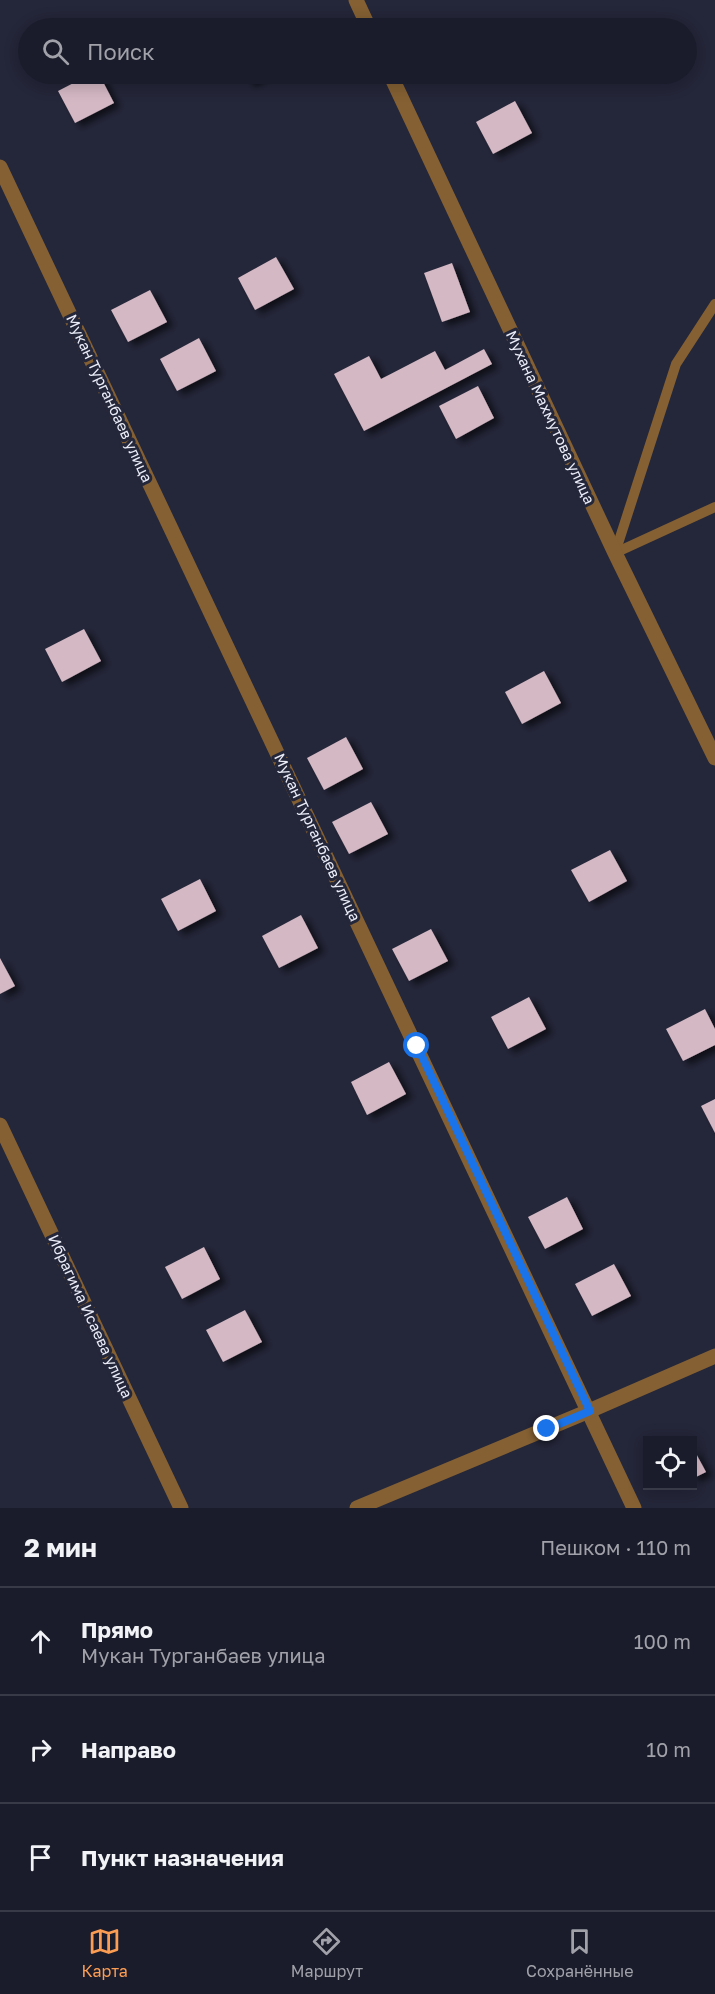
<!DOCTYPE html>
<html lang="ru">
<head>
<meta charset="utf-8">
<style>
	:root { --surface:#1b1c2b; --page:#282937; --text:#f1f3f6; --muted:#a0a1a9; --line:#393a47; --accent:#fc9d54 }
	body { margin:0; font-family:"Golos Text",sans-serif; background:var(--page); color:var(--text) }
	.controls { position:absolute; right:18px; bottom:18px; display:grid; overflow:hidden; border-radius:0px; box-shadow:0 3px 15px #0003 }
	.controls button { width:54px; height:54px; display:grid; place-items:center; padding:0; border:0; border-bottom:2px solid var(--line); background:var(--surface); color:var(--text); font:30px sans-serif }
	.stop { position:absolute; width:18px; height:18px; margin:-14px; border:4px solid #1a73e8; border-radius:50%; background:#fff }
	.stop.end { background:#1a73e8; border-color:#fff; box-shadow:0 2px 6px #0008 }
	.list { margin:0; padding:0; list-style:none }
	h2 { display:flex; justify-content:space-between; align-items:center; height:78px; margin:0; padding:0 24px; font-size:26px }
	h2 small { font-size:20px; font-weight:400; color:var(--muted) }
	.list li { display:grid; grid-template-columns:39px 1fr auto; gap:18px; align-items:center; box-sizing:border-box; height:108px; padding:0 24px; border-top:2px solid var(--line) }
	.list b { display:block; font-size:22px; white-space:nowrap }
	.list p { margin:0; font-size:20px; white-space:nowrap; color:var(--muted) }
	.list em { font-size:20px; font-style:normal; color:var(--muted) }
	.icon { flex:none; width:33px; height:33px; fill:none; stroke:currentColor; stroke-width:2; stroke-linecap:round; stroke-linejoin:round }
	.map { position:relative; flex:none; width:715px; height:1508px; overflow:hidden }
	.search { position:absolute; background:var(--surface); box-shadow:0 3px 15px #0003; left:18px; right:18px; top:18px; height:66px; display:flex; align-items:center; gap:15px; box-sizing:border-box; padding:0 21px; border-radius:33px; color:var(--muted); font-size:22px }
	.sheet { height:402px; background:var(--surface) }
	nav { display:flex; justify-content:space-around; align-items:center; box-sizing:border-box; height:84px; border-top:2px solid var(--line); background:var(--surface); font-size:16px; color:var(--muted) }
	nav a { display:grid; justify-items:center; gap:3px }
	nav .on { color:var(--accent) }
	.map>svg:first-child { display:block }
</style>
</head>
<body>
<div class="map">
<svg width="715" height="1508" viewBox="0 0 715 1508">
	<defs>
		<filter id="shadow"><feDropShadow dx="6" dy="4" stdDeviation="3" flood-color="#0009"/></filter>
	</defs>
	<rect width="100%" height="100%" fill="#242639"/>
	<g fill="#d4b8c4" filter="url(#shadow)">
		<polygon points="91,74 99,74 114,103 75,123 58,91"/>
		<polygon points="244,74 267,74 249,83"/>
		<polygon points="515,101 532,133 493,154 476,122"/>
		<polygon points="276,257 294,289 255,310 238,278"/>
		<polygon points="452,263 470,312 442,322 424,273"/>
		<polygon points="150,290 167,322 128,342 111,310"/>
		<polygon points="199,338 216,371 177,391 160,359"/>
		<polygon points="484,349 492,364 364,431 334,374 369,356 381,379 435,351 445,370"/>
		<polygon points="478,386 494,418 456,439 439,406"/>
		<polygon points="84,629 101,661 62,682 45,649"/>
		<polygon points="544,671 561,703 522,724 505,692"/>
		<polygon points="346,737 363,769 324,790 307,758"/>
		<polygon points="371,802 388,834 349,854 332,822"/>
		<polygon points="610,850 627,881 589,902 571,870"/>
		<polygon points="200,879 216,911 178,931 161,899"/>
		<polygon points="301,915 318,948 279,968 262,936"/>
		<polygon points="431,929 448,961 409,981 392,949"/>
		<polygon points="0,958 15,986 0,994"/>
		<polygon points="529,997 546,1029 508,1049 491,1017"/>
		<polygon points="705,1009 715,1029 715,1045 683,1061 666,1029"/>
		<polygon points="389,1062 406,1094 367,1115 351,1082"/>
		<polygon points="715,1099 715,1133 701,1106"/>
		<polygon points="567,1197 583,1229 545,1249 528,1217"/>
		<polygon points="204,1247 220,1279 182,1299 165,1267"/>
		<polygon points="614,1264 631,1296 592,1316 575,1284"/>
		<polygon points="245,1310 262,1342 223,1362 206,1330"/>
		<polygon points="692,1446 706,1472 692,1479"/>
	</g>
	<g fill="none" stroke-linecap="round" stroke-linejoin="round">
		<g stroke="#846033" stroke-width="10">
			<polyline points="615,553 676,364 715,304"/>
			<polyline points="615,553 715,507"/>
		</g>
		<g stroke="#846033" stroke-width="15">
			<polyline points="356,0 369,28"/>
			<polyline points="390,74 615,553 715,758"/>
			<polyline points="0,167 634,1508"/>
			<polyline points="0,1125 181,1508"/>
			<polyline points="357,1508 589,1411 715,1356"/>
		</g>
	</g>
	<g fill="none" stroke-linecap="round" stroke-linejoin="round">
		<polyline stroke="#1a73e8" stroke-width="8" points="417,1046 590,1411 547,1429"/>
	</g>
	<g text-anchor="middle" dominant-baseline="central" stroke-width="6" stroke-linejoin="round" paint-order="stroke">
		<g font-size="15" fill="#eaecf8" stroke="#242639">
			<text transform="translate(110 398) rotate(65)">Мукан Турганбаев улица</text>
			<text transform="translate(551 417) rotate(65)">Мухана Махмутова улица</text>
			<text transform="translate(318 837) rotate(65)">Мукан Турганбаев улица</text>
			<text transform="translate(91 1316) rotate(65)">Ибрагима Исаева улица</text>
		</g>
	</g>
</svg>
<div class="controls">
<button><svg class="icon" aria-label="locate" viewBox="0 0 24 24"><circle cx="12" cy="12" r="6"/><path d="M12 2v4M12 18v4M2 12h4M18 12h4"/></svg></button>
</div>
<div class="stop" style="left:417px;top:1046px"></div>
<div class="stop end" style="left:547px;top:1429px"></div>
<div class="search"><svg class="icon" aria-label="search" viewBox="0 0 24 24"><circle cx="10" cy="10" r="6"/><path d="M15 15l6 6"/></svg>Поиск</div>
</div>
<section class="sheet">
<h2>2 мин<small>Пешком · 110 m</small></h2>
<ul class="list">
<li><svg class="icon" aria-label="ahead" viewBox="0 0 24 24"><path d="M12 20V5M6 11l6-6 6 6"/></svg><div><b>Прямо</b><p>Мукан Турганбаев улица</p></div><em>100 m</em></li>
<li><svg class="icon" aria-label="right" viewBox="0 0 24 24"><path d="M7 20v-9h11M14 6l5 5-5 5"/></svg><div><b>Направо</b></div><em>10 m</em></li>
<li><svg class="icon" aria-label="arrive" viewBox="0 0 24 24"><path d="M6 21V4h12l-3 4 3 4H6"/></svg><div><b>Пункт назначения</b></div></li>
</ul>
</section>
<nav>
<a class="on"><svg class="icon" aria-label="map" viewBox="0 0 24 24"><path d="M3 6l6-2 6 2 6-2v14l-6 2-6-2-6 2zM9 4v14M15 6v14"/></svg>Карта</a>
<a><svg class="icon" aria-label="directions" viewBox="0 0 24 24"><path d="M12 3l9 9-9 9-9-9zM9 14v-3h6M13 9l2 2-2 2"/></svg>Маршрут</a>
<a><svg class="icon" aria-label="saved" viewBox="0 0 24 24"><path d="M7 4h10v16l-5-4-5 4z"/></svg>Сохранённые</a>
</nav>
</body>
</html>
